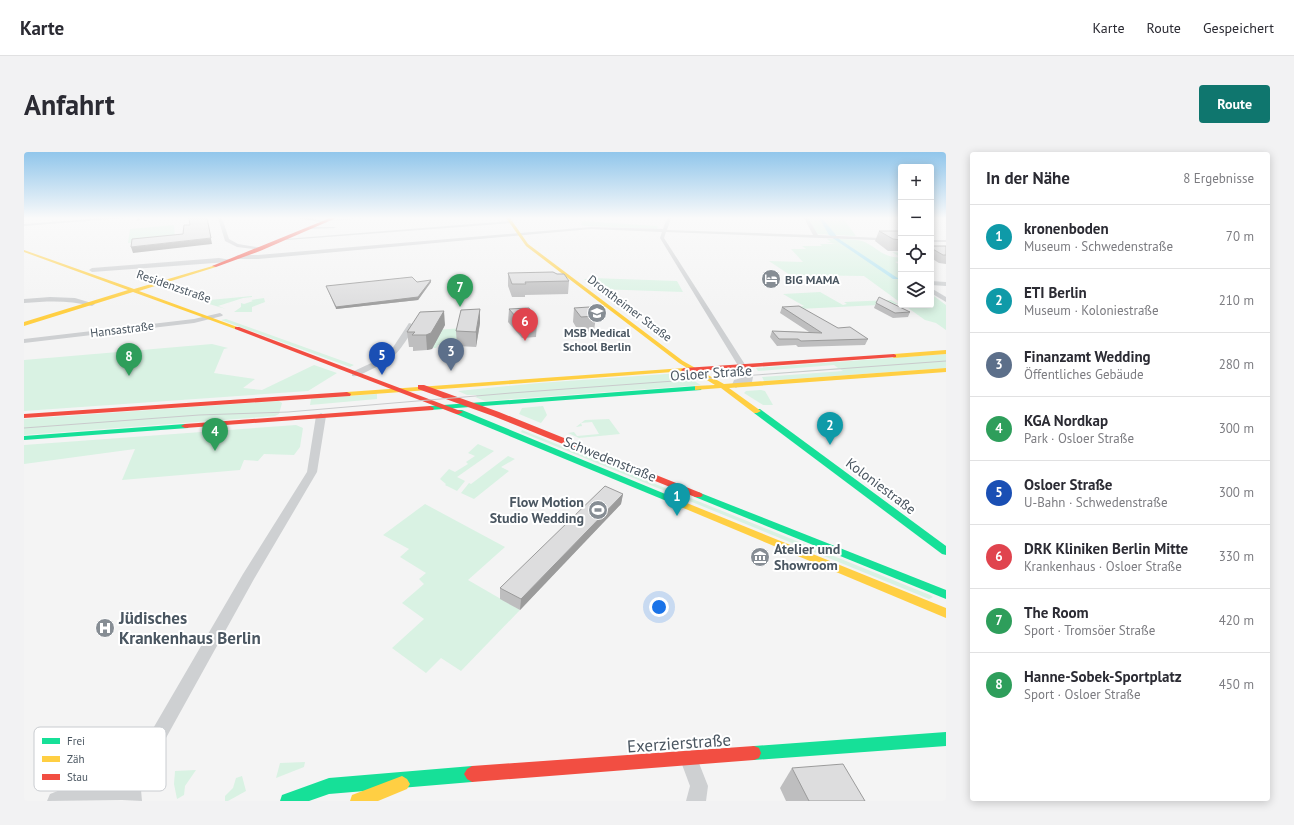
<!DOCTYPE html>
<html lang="de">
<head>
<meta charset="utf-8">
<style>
	:root { --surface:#fff; --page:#f2f2f3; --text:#2b2b33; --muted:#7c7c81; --line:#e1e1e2; --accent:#0f766e }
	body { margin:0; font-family:"PT Sans",sans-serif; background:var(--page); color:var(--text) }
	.controls { position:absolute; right:12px; top:12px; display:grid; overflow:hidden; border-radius:4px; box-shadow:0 2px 10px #0003 }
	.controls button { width:36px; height:36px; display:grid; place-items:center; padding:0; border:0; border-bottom:1px solid var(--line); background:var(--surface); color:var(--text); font:20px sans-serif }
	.you { position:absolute; left:635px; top:455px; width:14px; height:14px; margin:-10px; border:3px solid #fff; border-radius:50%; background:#1a73e8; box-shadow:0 0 0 6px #1a73e833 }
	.badge { display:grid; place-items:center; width:26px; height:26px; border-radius:50%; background:var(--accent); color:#fff; font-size:13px; font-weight:700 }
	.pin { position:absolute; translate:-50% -33px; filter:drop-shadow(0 1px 2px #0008) }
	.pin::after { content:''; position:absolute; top:21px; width:14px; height:12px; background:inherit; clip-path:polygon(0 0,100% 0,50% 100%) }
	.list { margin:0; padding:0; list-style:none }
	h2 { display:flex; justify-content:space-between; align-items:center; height:52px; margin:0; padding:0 16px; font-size:17px }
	h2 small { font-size:13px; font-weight:400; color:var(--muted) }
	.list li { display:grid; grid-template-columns:26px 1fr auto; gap:12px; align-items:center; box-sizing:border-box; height:64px; padding:0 16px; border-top:1px solid var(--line) }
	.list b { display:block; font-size:15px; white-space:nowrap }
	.list p { margin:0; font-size:13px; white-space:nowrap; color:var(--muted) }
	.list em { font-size:13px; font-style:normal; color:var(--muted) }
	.icon { flex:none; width:22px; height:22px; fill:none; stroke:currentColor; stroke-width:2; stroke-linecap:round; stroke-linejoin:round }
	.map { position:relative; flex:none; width:922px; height:649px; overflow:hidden; border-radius:4px }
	header { display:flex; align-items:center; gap:24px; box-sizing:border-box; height:56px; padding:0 20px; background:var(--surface); border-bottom:1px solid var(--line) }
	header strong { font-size:19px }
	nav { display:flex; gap:22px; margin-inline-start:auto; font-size:14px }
	.intro { display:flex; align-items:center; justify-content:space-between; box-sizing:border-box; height:96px; padding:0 24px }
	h1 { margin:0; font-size:28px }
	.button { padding:10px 18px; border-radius:4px; background:var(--accent); color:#fff; font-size:14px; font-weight:700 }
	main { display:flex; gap:24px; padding:0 24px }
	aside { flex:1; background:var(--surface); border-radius:4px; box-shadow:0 2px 10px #0003 }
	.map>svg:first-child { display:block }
</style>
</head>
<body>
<header>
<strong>Karte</strong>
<nav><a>Karte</a><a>Route</a><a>Gespeichert</a></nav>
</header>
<div class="intro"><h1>Anfahrt</h1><a class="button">Route</a></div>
<main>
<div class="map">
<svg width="922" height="649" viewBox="0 0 922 649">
	<rect width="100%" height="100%" fill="#f4f4f4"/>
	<g fill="#d9f2e3">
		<polygon points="783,66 819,66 832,84 792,82"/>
		<polygon points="558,69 634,74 633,77 562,74 557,73"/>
		<polygon points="150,73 151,87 104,91 106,77"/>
		<path d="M803 87C812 87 831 87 838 89 852 94 860 107 876 105L868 100 877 101V109L871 110 877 113V151L840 124 766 123 745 109 779 110 767 97H782L778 94H798L796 92H811L802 90H807Z"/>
		<polygon points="568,126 653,129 659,140 574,137 560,127 568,127"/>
		<polygon points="796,140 819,153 823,152 820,150 867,148 874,152 775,157 772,155 780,154 759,142"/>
		<polygon points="907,142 922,153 922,178 912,171 901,168 880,153 907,153"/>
		<polygon points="228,144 228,145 219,146 194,154 202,157 175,149"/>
		<polygon points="240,146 241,150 228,155 228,160 210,160 217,155 217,151 220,152 229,149 227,148"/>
		<polygon points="202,167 330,213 326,215 197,168"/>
		<polygon points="440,176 433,194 414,193 412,196 408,196 411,178"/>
		<polygon points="188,192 204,196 200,197 190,221 231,227 219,236 238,238 290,213 313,221 284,239 0,259 0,208"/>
		<polygon points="922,202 922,216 740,229 738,225 819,219 816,217 737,222 814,216 810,213 734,219 732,216"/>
		<polygon points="656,221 677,233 461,249 451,245 453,245 452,243 443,243 434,239 515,231"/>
		<polygon points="737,238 741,239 749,253 739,253 720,241 722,239"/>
		<polygon points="353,242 353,247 286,253 287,247"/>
		<polygon points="255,249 258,251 255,262 251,264 0,283 0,267"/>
		<polygon points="519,254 523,263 517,271 495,262 498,256"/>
		<polygon points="585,267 596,282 555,286 544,281 550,280 553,284 575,282 568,270 557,271 558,274 552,275 561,268"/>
		<polygon points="272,273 279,276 276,295 270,303 240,302 234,309 220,308 216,318 98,328 111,297 0,312 0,293"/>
		<polygon points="498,278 906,443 909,445 905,447 497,280"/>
		<polygon points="454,292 470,299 433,325 441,329 433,339 421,333 422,332 416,327 425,317 431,320 444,312 442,310 451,304 444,301"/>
		<polygon points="484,304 491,307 477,315 485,319 450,347 437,341 445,331 447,332"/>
		<polygon points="401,352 481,395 444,428 496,458 437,519 417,506 402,521 368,496 400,467 378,451 400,432 395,427 402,421 376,405 385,397 359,383"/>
		<polygon points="281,610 280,615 252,626 256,611"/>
		<polygon points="172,618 161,634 160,643 153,647 150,632 151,619"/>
		<polygon points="218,624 222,639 204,649 201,649 201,644 209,636 212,626"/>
	</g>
	<polygon fill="#aee2f0" points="795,66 798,66 815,87 875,127 869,127 810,87 805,83"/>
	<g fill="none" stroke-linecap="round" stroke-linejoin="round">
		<g fill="#ced0d2" fill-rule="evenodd">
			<polygon points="77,66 101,66 0,74 0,72"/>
			<polygon points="113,66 117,66 114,69 112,68"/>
			<polygon points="194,66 198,66 205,87 214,92 239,96 239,98 213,95 201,89"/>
			<polygon points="272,66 285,66 304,70 302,71"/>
			<polygon points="346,66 306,69 304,68"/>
			<polygon points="643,66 647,66 643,78 789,83 780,66 784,66 794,83 877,87 877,89 642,80 640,86 729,225 728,230 717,232 712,236 708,233 710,228 721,225 636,86 638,80 567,77 234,107 214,107 211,105 214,103 234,103 567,75 639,77"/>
			<polygon points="487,69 489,71 263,88 261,87"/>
			<polygon points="287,75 310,75 312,76 285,77"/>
			<rect x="907" y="88" width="15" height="2"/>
			<polygon points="195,106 207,108 204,110 68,120 65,118 68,116"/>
			<polygon points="907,129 922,130 922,134 907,133"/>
			<polygon points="907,136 922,145 922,150 907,141"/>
			<path d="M26 145 51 146 71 152 68 154C45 148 24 149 0 151V147Z"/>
			<polygon points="196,161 199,163 198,164 170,171 0,191 0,187 170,167"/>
			<path d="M385 171 392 173C375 199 374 205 346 218 340 221 334 225 328 224V220L358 206 366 200Z"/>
			<polygon points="297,261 302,264 293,320 230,427 132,604 117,638 118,649 98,648 23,649 26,642 44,635 101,628 120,592 219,422 283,320 292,264"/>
			<polygon points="665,598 671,601 684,634 682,649 662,649 666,634 656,607 659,601"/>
		</g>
		<g fill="#16e098" fill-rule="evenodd">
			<polygon points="674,234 678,236 677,238 406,258 402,256 406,254"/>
			<polygon points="730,257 736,257 922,394 922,403 918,402 730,261"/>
			<polygon points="432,258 438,258 651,346 653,348 648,351 645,350 432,262"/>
			<polygon points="161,272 164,272 165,274 164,276 0,288 0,284"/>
			<polygon points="674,340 922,438 922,447 671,345 669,343"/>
			<polygon points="922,580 922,594 730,608 725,606 723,601 725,596 730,594"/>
			<polygon points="448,614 453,617 456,622 453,627 448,630 305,642 285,649 256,649 258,643 305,626"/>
		</g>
		<g fill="#ffcf43" fill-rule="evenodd">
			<polygon points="482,66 486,66 504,92 659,209 700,232 922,216 922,220 705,236 737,259 733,261 730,261 697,236 671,238 671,234 691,233 655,211 502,94"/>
			<polygon points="0,98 110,137 192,113 192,115 115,139 216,176 211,177 109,140 0,174 0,170 104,138 0,100"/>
			<polygon points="922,198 922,202 870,206 867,204 870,202"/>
			<polygon points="660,216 663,218 662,219 323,244 319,242 323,240"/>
			<polygon points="648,345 922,456 922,466 645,350 643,348"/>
			<polygon points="378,624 383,627 386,632 383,637 354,649 326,649 328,643"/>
		</g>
		<g fill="#f24e42" fill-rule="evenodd">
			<polygon points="306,66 312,66 236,99 192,115 188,114"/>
			<polygon points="211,175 215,175 439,260 435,262 432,262 211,177"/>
			<polygon points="870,202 872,203 872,205 660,220 657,218 660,216"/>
			<polygon points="394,233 400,233 475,260 677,341 679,343 677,345 671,345 469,264 394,237"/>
			<polygon points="323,240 327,242 326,244 0,266 0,262"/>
			<polygon points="406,254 410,256 409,258 161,276 157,274 161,272"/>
			<polygon points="730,594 735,596 737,601 735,606 730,608 448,630 443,627 440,622 443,617 448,614"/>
		</g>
		<polyline stroke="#c9cacc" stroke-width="1" points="0,276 175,263 264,260 487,241 922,209"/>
	</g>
	<g fill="#bebebf">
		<polygon points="855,79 877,79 877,99 864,99 851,89"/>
		<polygon points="907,94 922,94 922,112 915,111 907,106"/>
		<polygon points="484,121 545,129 544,142 501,143 501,145 488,145 484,134"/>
		<polygon points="393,130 407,130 394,148 312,157 303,136 302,134"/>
		<polygon points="852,151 886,160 884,165 869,166 850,156"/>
		<polygon points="758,155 844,187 841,193 774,195 772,193 753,194 746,185 748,179 785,180 756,161"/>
		<polygon points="550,156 572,164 570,179 555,180 549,170"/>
		<polygon points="456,157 456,171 452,195 433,194 432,179"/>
		<polygon points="485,157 513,171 512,185 498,186 484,170"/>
		<polygon points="421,173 408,197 403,198 389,199 389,195 385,195 383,180"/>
		<polygon points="599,342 597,352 496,458 476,447 476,436"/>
		<polygon points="768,616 841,649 762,649 756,636"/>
	</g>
	<g fill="#9b9b9b">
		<polygon points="183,66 188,92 109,101 107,95 187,86"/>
		<polygon points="407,128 407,130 394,148 312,157 312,155"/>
		<polygon points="456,157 456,171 452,195 452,180"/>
		<polygon points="420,159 421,173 408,197 403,198 402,183"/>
		<polygon points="599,342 597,352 496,458 497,447"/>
	</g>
	<g fill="#ddddde" stroke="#9b9b9b">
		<polygon points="165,66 183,66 187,86 107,95 108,87 159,82 160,73 166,73"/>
		<polygon points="855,79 877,79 877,88 869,87"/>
		<polygon points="907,94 922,94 922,103 919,103 907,96"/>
		<polygon points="529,120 533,122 540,122 545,129 501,130 502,132 488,132 484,121"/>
		<polygon points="388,125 393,130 407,128 394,145 312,155 302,134"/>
		<polygon points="855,145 886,160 871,161 852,151"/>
		<polygon points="775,154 814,176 826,175 844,187 777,189 774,187 755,187 748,179 798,181 758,155"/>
		<polygon points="565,155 572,164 557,165 550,156"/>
		<polygon points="505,156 513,171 498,172 485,157"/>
		<polygon points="456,157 452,180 432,179 437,158"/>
		<polygon points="420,159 407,181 402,183 388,183 391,180 383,180 396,160"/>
		<polygon points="581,334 599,342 497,447 476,436"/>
		<polygon points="819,612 841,649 785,649 768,616"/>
	</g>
	<linearGradient id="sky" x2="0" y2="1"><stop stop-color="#91c6eb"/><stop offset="0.42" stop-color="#fafafa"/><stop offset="1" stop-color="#fafafa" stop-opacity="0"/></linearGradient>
	<rect width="922" height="157" fill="url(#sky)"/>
	<defs>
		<g id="hotel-disc" transform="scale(1)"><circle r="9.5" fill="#868d94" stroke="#fff"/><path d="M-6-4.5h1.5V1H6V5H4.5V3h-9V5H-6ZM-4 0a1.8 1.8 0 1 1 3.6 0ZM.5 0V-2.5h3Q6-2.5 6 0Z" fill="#fff"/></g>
		<g id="university-disc" transform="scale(1)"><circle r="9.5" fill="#868d94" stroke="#fff"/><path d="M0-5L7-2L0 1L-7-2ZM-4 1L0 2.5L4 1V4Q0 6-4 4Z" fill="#fff"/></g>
		<g id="stadium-disc" transform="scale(1)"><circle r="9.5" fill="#868d94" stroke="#fff"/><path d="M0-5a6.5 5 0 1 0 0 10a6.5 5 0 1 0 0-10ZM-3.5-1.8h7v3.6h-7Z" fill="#fff"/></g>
		<g id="museum-disc" transform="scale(1)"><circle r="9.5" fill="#868d94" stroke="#fff"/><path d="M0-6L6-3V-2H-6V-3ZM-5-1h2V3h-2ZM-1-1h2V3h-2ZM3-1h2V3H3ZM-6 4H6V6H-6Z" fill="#fff"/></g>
		<g id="hospital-disc" transform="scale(1)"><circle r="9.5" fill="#868d94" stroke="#fff"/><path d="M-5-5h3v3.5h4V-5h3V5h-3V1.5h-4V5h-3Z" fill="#fff"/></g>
	</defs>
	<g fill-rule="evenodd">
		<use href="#hotel-disc" x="747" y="127"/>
		<use href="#university-disc" x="573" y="161"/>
		<use href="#stadium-disc" x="574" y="358"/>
		<use href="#museum-disc" x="736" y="405"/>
		<use href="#hospital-disc" x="81" y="476"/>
	</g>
	<g text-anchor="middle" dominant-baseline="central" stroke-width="4" stroke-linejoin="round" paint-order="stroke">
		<g font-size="12" font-weight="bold" fill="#4a5661" stroke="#fff" text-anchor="start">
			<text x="761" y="127">BIG MAMA</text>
			<text x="573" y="180" text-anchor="middle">MSB Medical<tspan x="573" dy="14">School Berlin</tspan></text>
		</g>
		<g font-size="12" fill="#4a5661" stroke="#fff">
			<text transform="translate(150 134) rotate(19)">Residenzstraße</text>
			<text transform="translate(606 156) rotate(37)">Drontheimer Straße</text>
			<text transform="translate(98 177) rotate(-7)">Hansastraße</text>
		</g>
		<g font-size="14" fill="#4a5661" stroke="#fff">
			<text transform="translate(687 221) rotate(-4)">Osloer Straße</text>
			<text transform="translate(586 307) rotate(22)">Schwedenstraße</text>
			<text transform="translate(857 334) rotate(37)">Koloniestraße</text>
		</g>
		<g font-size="14" font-weight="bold" fill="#4a5661" stroke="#fff" text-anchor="end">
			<text x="560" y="350">Flow Motion<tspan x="560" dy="16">Studio Wedding</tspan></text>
			<text x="750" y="397" text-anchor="start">Atelier und<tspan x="750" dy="16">Showroom</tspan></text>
		</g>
		<g font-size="17" font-weight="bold" fill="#4a5661" stroke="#fff" text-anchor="start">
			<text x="95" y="466">Jüdisches<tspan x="95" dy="20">Krankenhaus Berlin</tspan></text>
		</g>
		<g font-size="17" fill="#4a5661" stroke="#fff">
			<text transform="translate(655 591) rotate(-4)">Exerzierstraße</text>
		</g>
	</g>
	<rect x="10" y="575" width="132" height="64" rx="6" fill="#fff" stroke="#c9ccd0" stroke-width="1"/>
	<rect x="18" y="586" width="18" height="6" fill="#16e098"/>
	<rect x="18" y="604" width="18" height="6" fill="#ffcf43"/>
	<rect x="18" y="622" width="18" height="6" fill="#f24e42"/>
	<g font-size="11" fill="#4a5661">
		<text x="43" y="593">Frei</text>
		<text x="43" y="611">Zäh</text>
		<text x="43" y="629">Stau</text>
	</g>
</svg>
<div class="controls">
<button>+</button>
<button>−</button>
<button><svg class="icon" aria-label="locate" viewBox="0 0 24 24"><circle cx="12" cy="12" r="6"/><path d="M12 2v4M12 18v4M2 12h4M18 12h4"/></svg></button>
<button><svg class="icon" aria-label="layers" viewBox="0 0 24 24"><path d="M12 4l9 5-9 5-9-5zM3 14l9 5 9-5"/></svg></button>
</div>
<div class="you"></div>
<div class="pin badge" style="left:653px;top:364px;background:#0f9aa8">1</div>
<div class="pin badge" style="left:806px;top:293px;background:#0f9aa8">2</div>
<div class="pin badge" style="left:427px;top:219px;background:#5c6f8a">3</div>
<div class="pin badge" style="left:191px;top:299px;background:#2e9e5b">4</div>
<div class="pin badge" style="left:358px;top:223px;background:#1a4fb4">5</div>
<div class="pin badge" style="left:501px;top:189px;background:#e0444e">6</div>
<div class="pin badge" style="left:436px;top:155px;background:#2e9e5b">7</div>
<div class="pin badge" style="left:105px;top:224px;background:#2e9e5b">8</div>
</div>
<aside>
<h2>In der Nähe<small>8 Ergebnisse</small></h2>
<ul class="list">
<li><span class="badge" style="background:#0f9aa8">1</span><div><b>kronenboden</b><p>Museum · Schwedenstraße</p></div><em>70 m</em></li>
<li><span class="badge" style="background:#0f9aa8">2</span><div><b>ETI Berlin</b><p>Museum · Koloniestraße</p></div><em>210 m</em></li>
<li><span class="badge" style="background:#5c6f8a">3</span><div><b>Finanzamt Wedding</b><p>Öffentliches Gebäude</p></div><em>280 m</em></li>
<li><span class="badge" style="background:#2e9e5b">4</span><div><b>KGA Nordkap</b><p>Park · Osloer Straße</p></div><em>300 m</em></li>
<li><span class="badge" style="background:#1a4fb4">5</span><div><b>Osloer Straße</b><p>U-Bahn · Schwedenstraße</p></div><em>300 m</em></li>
<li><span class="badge" style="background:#e0444e">6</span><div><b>DRK Kliniken Berlin Mitte</b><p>Krankenhaus · Osloer Straße</p></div><em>330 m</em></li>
<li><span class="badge" style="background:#2e9e5b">7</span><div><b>The Room</b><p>Sport · Tromsöer Straße</p></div><em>420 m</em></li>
<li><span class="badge" style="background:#2e9e5b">8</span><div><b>Hanne-Sobek-Sportplatz</b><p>Sport · Osloer Straße</p></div><em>450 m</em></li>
</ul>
</aside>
</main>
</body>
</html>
